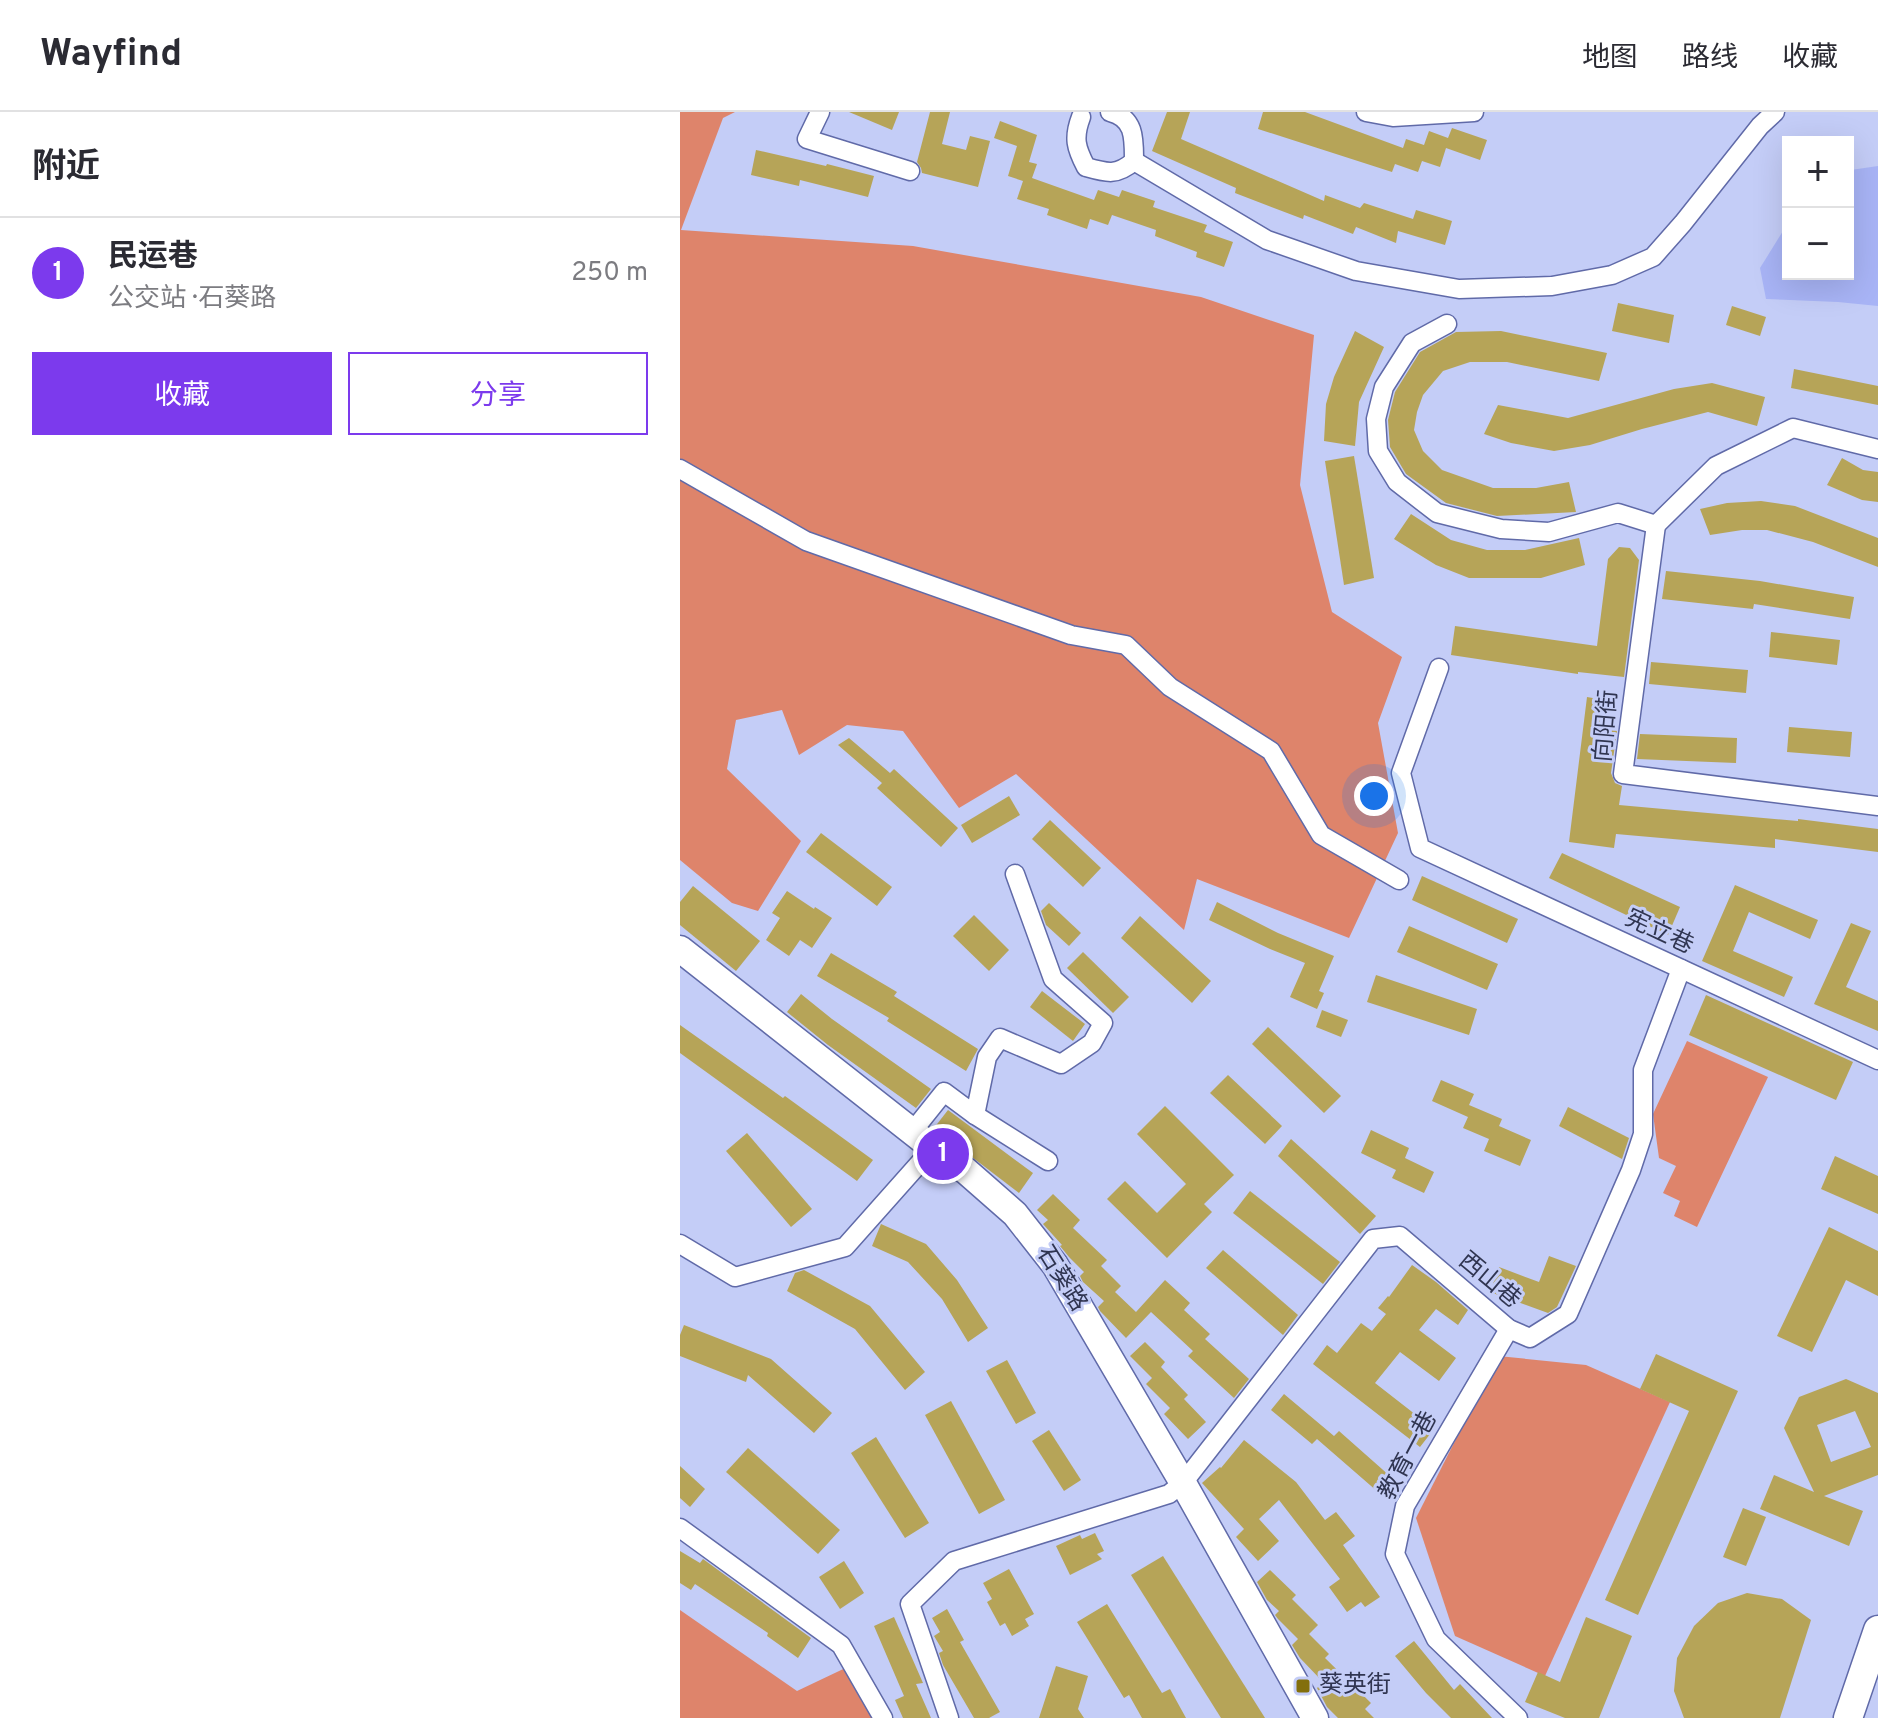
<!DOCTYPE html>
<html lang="zh">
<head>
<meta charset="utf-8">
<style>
	:root { --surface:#fff; --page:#f7f7f7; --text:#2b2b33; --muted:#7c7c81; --line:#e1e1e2; --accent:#7c3aed }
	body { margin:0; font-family:Overpass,"Noto Sans SC",sans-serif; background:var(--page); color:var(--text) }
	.controls { position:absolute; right:24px; top:24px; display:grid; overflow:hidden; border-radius:0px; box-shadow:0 8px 32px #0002 }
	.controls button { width:72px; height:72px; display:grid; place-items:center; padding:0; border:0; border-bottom:2px solid var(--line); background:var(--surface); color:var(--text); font:40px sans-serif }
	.you { position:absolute; left:694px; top:684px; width:28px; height:28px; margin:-20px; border:6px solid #fff; border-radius:50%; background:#1a73e8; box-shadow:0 0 0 12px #1a73e833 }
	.badge { display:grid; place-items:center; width:52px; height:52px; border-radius:50%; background:var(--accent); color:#fff; font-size:26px; font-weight:700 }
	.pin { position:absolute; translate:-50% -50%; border:4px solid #fff; box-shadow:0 2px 8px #0006 }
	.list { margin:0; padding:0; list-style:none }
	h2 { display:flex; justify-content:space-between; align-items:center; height:104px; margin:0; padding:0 32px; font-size:34px }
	h2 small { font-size:26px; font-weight:400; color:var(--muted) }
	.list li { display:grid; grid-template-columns:52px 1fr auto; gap:24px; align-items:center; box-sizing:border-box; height:112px; padding:0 32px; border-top:2px solid var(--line) }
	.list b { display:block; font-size:30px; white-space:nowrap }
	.list p { margin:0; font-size:26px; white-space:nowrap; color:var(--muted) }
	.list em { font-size:26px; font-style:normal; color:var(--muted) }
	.actions { display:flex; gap:16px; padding:24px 32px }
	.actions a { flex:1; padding:18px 0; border:2px solid var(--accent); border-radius:0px; text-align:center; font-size:28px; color:var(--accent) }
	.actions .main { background:var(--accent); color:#fff }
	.map { position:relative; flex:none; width:1198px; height:1606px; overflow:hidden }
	header { display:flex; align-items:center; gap:48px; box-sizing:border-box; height:112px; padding:0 40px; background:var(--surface); border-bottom:2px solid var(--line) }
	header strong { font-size:38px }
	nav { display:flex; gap:44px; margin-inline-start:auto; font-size:28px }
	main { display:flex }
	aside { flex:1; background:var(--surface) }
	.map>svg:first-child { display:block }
</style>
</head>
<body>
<header>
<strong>Wayfind</strong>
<nav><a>地图</a><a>路线</a><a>收藏</a></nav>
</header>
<main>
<aside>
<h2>附近<small></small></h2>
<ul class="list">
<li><span class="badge">1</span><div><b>民运巷</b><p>公交站 · 石葵路</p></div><em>250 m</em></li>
</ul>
<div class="actions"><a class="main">收藏</a><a>分享</a></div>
</aside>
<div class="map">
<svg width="1198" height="1606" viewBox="0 0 1198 1606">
	<rect width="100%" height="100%" fill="#c4cdf7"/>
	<g fill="#de846b">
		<polygon points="0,0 55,0 43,6 1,118 233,134 521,185 634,223 620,373 652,500 722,545 698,611 718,721 669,826 517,767 504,818 336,662 279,696 223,619 167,613 119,643 102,598 56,608 47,657 121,729 78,799 52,791 0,748"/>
		<polygon points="1007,929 1088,965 1017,1115 994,1104 1000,1089 983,1081 996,1054 979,1046 973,1002"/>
		<polygon points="818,1244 906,1253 990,1290 865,1564 775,1524 736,1406"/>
		<polygon points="0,1498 117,1579 178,1550 195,1606 0,1606"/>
	</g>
	<polygon fill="#a8b4f6" points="1198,54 1198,194 1158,190 1086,187 1080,156 1108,111 1108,162 1168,162 1168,60 1171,58"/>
	<g fill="#b6a458" fill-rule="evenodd">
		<polygon points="169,0 219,0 212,18"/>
		<polygon points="250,0 270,0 262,32 286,38 290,24 310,29 298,75 242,61 241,56 237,50"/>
		<polygon points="487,0 510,0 501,27 644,89 645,83 680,96 684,91 733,107 736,98 772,109 765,133 718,119 716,131 676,115 673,122 624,103 623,107 555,81 556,76 472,39"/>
		<polygon points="583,0 625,0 723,36 726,27 744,33 749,19 768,26 772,16 807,28 800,48 766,36 760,55 742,49 738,60 715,52 712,60 578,17"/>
		<polygon points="320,9 357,23 349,50 357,52 352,66 414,88 418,78 439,85 442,78 475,89 473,95 527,113 524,120 553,130 544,155 516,145 517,140 475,124 476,118 432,103 428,113 410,107 407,117 367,103 369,97 337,87 343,69 328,64 337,34 314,26"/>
		<polygon points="76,38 146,54 147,52 194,64 188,85 120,68 119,74 71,63"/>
		<polygon points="938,191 994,203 989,231 932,219"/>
		<polygon points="1052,194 1086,205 1080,224 1046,213"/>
		<polygon points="675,219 704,235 679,290 675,334 644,329 646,292 654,265"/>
		<polygon points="821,219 927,241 919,269 827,250 790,250 763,259 743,283 737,300 734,318 743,339 762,358 813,376 856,376 889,370 896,400 817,404 766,391 726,362 710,335 708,308 715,280 740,240 776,220"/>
		<polygon points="1114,257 1198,274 1198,293 1111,276"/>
		<polygon points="1032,271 1085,285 1077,314 1028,300 962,317 910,333 874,339 831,331 804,322 818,293 888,306 994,277"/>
		<polygon points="674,344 694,466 664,473 645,349"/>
		<polygon points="1162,346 1183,358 1198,360 1198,390 1182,388 1147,373"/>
		<polygon points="1081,389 1115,394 1198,426 1198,455 1133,430 1087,418 1062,418 1030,423 1020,397 1047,391"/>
		<polygon points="731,402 771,428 807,438 845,438 899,426 905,453 861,466 789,466 756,453 714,427"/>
		<polygon points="939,435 950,436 959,448 944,565 898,560 898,562 771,543 775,514 917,534 928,447"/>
		<polygon points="986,459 1080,469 1174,485 1170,507 1074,492 1073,497 982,487"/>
		<polygon points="1091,520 1160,528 1157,553 1089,545"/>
		<polygon points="971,550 1068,558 1066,581 969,572"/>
		<polygon points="907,585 930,589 926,617 937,619 931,661 935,671 942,674 939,693 1118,709 1118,707 1198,717 1198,740 1095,727 1095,736 936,722 934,736 889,730"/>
		<polygon points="1109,615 1172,620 1170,645 1107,640"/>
		<polygon points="960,622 1057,626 1056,651 957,647"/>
		<polygon points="169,626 210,661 214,657 278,716 261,735 197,676 202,671 158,633"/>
		<polygon points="329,684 340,703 292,731 281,713"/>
		<polygon points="370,708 421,756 403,775 352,727"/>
		<polygon points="141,721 212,775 197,794 126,740"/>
		<polygon points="882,741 1000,795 988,823 869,766"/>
		<polygon points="742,764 838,807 827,831 732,788"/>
		<polygon points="1055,773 1138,808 1130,827 1069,800 1053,839 1113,865 1104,885 1022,849"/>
		<polygon points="13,774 80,829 56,859 0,813 0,790"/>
		<polygon points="107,779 134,797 135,795 152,806 132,836 120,828 109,844 86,828 100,806 92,801"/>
		<polygon points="537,790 598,821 654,844 639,879 644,881 637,897 610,885 625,851 590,837 529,808"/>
		<polygon points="369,791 401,821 389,834 366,813 361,799"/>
		<polygon points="294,803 329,838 309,859 273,824"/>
		<polygon points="460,804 531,869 512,891 441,826"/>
		<polygon points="1171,811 1191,819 1166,875 1198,889 1198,919 1134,892"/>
		<polygon points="729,814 818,852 807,878 717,840"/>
		<polygon points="403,840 449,885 433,901 387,856"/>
		<polygon points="151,841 217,880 214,884 298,937 286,959 207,909 209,906 137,864"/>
		<polygon points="696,863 797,897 789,923 687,890"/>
		<polygon points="362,879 405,912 393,929 350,895"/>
		<polygon points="121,882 152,907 251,977 236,996 148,933 107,900"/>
		<polygon points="1026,883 1173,950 1156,988 1009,923"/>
		<polygon points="642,898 668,908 661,925 636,915"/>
		<polygon points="0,913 103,986 105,984 193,1048 177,1069 0,941"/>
		<polygon points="588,915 661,984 644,1001 572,932"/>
		<polygon points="548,963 602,1014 585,1032 530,981"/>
		<polygon points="761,968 794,982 789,993 822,1007 819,1014 851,1028 840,1054 804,1039 809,1027 783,1016 788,1005 752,989"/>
		<polygon points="485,994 554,1063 524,1092 532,1100 487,1146 427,1087 445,1069 477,1101 506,1072 457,1022"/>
		<polygon points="888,995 949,1026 942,1047 879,1014"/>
		<polygon points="268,998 353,1061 339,1081 254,1016"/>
		<polygon points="691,1018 729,1036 725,1046 754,1060 744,1081 712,1066 716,1058 681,1041"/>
		<polygon points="67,1021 132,1097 111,1115 46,1039"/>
		<polygon points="611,1027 696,1104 680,1122 598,1044"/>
		<polygon points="1155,1044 1198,1064 1198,1102 1141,1077"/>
		<polygon points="570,1079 660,1150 643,1172 553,1101"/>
		<polygon points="373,1082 400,1108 393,1116 427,1148 421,1154 441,1174 435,1180 456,1200 485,1168 510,1191 504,1198 530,1222 525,1227 569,1267 554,1286 508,1244 513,1239 471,1200 446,1226 420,1199 418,1195 424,1189 403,1170 400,1164 404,1160 389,1145 380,1134 382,1133 363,1112 368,1108 357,1098"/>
		<polygon points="201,1112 246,1132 277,1168 308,1216 288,1230 262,1187 228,1150 192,1134"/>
		<polygon points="1149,1115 1198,1139 1198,1184 1166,1168 1132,1240 1097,1224"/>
		<polygon points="543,1138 618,1203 603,1223 526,1156"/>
		<polygon points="869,1144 896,1154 877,1195 868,1201 810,1180 819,1155 859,1170"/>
		<polygon points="732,1153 756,1170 788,1198 778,1213 756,1197 739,1218 776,1246 759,1269 720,1240 695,1271 754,1317 740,1335 633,1252 647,1233 657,1241 681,1211 692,1219 706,1202 698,1196 708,1184 709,1185"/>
		<polygon points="124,1158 190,1194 245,1260 225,1278 175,1217 107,1179 115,1161"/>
		<polygon points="4,1213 91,1247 152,1301 134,1321 68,1263 66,1270 0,1244 0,1223"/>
		<polygon points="465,1230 485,1250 481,1255 508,1283 504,1287 526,1310 508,1327 484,1302 490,1296 466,1272 472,1266 450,1244"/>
		<polygon points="976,1242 1058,1279 958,1503 925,1488 1009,1299 960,1277"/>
		<polygon points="327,1248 356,1301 336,1312 306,1259"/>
		<path d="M1166 1267 1198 1281V1363L1144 1384 1183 1399 1169 1434 1080 1397 1094 1363 1134 1380 1104 1316 1119 1285ZM1175 1299 1191 1335 1151 1350 1137 1313Z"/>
		<polygon points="604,1282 654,1324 659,1319 711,1365 698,1380 637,1327 632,1332 591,1298"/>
		<polygon points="271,1289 325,1388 299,1402 245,1303"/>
		<polygon points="369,1318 401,1368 384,1379 352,1329"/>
		<polygon points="196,1325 249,1411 225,1426 171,1341"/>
		<polygon points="564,1328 616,1370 645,1408 656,1400 675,1424 663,1433 700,1485 685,1495 681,1490 667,1500 649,1475 660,1467 599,1388 579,1407 599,1429 578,1449 556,1425 564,1417 522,1371 540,1355 541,1356"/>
		<polygon points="68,1336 160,1418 138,1442 46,1360"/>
		<polygon points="0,1354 25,1377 10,1395 0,1386"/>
		<polygon points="1063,1396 1086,1405 1066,1454 1043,1445"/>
		<polygon points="415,1421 424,1439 417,1442 422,1447 390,1463 376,1434 400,1423 402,1427"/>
		<polygon points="0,1439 20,1451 23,1447 131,1526 118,1546 87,1524 88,1521 15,1472 11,1478 0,1471"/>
		<polygon points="483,1444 585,1606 541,1606 451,1463"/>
		<polygon points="164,1449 184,1481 160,1497 139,1465"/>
		<polygon points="329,1457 354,1502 345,1507 349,1514 332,1524 325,1511 320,1514 307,1490 312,1487 303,1471"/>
		<polygon points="590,1458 616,1483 612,1487 638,1513 629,1522 649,1542 645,1546 691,1591 685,1597 694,1606 658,1606 647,1595 637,1576 643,1570 620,1546 612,1533 618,1527 598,1507 595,1503 599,1499 587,1488 577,1470"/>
		<polygon points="1067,1481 1102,1487 1131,1508 1100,1606 1004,1606 994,1579 997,1546 1014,1514 1038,1491"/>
		<polygon points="427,1492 482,1581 490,1577 506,1606 462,1606 449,1583 444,1586 397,1510"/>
		<polygon points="267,1497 284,1528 280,1530 320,1600 309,1606 294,1606 263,1553 259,1541 263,1539 254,1524 260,1520 252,1506"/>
		<polygon points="214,1505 243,1571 236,1572 251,1606 223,1606 215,1588 224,1584 194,1514"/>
		<polygon points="906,1505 952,1524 919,1606 885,1606 845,1590 858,1560 880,1570"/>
		<polygon points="734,1529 774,1578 780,1572 812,1606 771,1606 746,1581 715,1544"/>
		<polygon points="376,1554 408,1564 398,1597 404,1606 359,1606"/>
	</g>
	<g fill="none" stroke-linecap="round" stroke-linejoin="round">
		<g stroke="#606aa8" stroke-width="21">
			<g id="street">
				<polyline points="140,0 127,27 230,59"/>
				<polyline points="686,0 713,5 794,0"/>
				<path d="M401 5C393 26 396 36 406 55 427 61 437 64 454 49 454 27 455 6 430 0"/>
				<polyline points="454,49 587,128 676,159 779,177 872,174 932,163 973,145 1003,111 1080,14 1095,0"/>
				<polyline points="767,212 732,231 704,275 696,307 698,339 717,370 757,401 821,417 869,420 938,401 976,413 1036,354 1113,316 1198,337"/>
				<polyline points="0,357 126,429 391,523 446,533 490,575 591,639 641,723 719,768"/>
				<polyline points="976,413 943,662 1198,694"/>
				<polyline points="759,556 721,661 740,736 1198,948"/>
				<polyline points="295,1003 307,945 320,926 381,952 412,931 423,911 373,867 335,762"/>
				<polyline points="232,1020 264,980 295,1003 368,1049"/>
				<polyline points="0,1132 55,1165 165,1135 253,1036"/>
				<polyline points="829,1217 725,1394 715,1442 756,1527 838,1606"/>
				<polyline points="0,1416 161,1533 203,1606"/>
				<polyline points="269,1606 230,1492 274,1449 489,1382 503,1371 693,1127 720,1124 829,1217 850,1226 888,1202 951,1058 963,1022 963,958 1001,857"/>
			</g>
		</g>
		<g stroke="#606aa8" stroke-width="29">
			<polyline id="secondary" points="0,837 253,1036 286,1059 335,1102 375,1153 503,1371 635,1606"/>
		</g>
		<g stroke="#606aa8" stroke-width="31">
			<polyline id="primary" points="1168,1606 1198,1518"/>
		</g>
		<use href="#street" stroke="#fff" stroke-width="18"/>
		<use href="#secondary" stroke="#fff" stroke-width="26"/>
		<use href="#primary" stroke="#fff" stroke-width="28"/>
	</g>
	<rect fill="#836f0d" stroke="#c4cdf7" stroke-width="3" x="615" y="1566" width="16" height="16" rx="4"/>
	<g text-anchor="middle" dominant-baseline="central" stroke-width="6" stroke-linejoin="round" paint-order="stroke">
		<g font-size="24" fill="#303551" stroke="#c4cdf7">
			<text transform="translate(927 614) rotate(-85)">向阳街</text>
			<text transform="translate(979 821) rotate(25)">宪立巷</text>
			<text transform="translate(381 1167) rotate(58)">石葵路</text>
			<text transform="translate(809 1169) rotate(40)">西山巷</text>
			<text transform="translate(729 1344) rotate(-62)">教育一巷</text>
		</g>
		<g font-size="24" fill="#303551" stroke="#c4cdf7" text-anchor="start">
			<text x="639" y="1574">葵英街</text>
		</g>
	</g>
</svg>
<div class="controls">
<button>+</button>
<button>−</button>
</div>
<div class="you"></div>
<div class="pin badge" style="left:263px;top:1042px">1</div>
</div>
</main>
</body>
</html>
